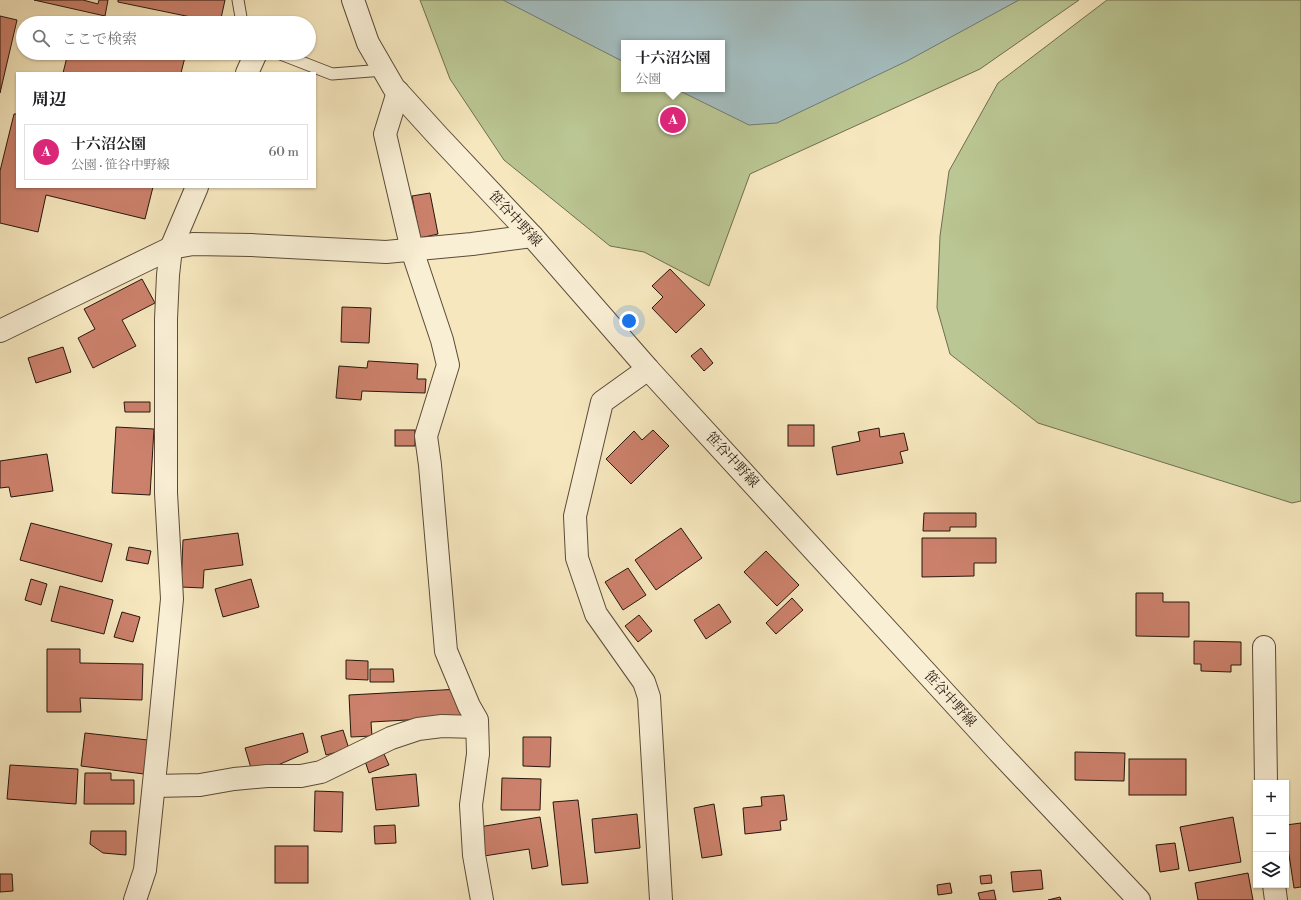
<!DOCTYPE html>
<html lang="ja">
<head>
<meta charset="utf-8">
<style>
	:root { --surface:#fff; --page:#f2f2f2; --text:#202124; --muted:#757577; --line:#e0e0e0; --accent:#db2777 }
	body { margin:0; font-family:"Libre Bodoni","Noto Serif JP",serif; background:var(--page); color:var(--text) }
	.controls { position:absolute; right:12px; bottom:12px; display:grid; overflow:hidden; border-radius:0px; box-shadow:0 1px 3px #0004 }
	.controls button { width:36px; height:36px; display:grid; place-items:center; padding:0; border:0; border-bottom:1px solid var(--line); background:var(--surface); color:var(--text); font:20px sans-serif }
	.you { position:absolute; left:629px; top:321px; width:14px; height:14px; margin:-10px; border:3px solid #fff; border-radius:50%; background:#1a73e8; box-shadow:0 0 0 6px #1a73e833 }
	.badge { display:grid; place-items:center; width:26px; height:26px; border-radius:50%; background:var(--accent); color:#fff; font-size:13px; font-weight:700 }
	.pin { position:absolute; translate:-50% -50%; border:2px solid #fff; box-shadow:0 1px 4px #0006 }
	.popup { position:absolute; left:621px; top:40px; width:104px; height:52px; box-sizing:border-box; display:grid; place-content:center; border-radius:0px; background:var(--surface); filter:drop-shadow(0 1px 3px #0005); font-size:13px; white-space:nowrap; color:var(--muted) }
	.popup b { font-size:15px; color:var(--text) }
	.popup::after { content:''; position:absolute; left:50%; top:100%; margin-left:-8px; border:8px solid transparent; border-top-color:var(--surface) }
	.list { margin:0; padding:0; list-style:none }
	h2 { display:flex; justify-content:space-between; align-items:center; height:52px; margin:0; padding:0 16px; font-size:17px }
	h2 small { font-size:13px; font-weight:400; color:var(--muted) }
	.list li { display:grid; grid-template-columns:26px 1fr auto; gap:12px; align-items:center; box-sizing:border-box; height:56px; margin:0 8px 8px; padding:0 8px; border:1px solid var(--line); border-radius:0px }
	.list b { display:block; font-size:15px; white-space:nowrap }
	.list p { margin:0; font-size:13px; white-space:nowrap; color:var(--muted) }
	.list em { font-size:13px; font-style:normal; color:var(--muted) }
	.icon { flex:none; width:22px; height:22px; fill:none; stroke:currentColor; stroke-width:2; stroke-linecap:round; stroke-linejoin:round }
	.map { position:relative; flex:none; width:1301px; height:900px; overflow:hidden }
	.search { position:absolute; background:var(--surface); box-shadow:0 1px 3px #0004; left:16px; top:16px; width:300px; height:44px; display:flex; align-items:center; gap:10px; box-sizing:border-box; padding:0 14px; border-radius:22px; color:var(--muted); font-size:15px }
	.panel { position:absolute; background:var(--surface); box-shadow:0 1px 3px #0004; left:16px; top:72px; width:300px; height:116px; border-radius:0px }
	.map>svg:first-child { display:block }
</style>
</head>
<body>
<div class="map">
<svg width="1301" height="900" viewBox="0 0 1301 900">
	<rect width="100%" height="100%" fill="#f6e7be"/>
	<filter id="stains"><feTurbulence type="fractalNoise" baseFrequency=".005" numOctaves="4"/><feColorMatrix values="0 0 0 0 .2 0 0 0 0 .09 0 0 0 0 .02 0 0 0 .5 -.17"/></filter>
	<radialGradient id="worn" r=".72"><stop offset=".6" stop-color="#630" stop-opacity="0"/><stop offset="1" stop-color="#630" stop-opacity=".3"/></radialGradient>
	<g fill="#bac693" stroke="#706e50" fill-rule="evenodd">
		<path d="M420 0H1079L980 69 750 174 709 286 644 252 610 246 504 160 450 79ZM624 43H722V89H624Z"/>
		<polygon points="1107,0 1301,0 1301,501 1292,503 1038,423 950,354 937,308 940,236 949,171 998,83"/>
	</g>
	<polygon fill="#a3bcbd" stroke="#717a76" points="503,0 1019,0 907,61 777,123 749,125 676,89 722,89 722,43 624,43 624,62"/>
	<g fill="#cc816c" stroke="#27170c">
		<polygon points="34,0 83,0 98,4 99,0 108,0 105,16"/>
		<polygon points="118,0 225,0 220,23 118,2"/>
		<polygon points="0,16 17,20 0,93"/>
		<polygon points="68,53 186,53 181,73 63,73"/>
		<polygon points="14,114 17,114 17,187 153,187 145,219 46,195 38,232 0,223 0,171"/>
		<polygon points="430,193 438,234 420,238 412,196"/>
		<polygon points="670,269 705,305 676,333 652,308 663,297 652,286"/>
		<polygon points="142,279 155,303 122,320 136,346 93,368 78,338 95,329 84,309"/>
		<polygon points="342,307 371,308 369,343 341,342"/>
		<polygon points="63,347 71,372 36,383 28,358"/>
		<polygon points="701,348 713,363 704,371 691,356"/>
		<polygon points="368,361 418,364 417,379 426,379 425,393 362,391 361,400 336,398 339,366 367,368"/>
		<polygon points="124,402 150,402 150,412 125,412"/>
		<rect x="788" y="425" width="26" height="21"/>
		<polygon points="116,427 154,429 150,495 112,493"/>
		<polygon points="879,428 880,437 904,433 908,450 900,452 903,463 837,475 832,447 860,441 858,432"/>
		<rect x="395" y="430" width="20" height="16"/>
		<polygon points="653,430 669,446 631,484 606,459 634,431 642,440"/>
		<polygon points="47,454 53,491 11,497 9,487 0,488 0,461"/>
		<polygon points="924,513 976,513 976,527 950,527 950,531 923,531"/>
		<polygon points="31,523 112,544 102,582 20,560"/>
		<polygon points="681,528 702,558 656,590 635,560"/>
		<polygon points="238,533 243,565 204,570 203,588 181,587 183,540"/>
		<polygon points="922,538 996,538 996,563 974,563 974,576 922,577"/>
		<polygon points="129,547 151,551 148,564 126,560"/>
		<polygon points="766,551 799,585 777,606 744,572"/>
		<polygon points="628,568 646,595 623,610 605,582"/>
		<polygon points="31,579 47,584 41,605 25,600"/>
		<polygon points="251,579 259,607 223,617 215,589"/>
		<polygon points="60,586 113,600 104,634 51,621"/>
		<polygon points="1136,593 1163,593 1163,602 1189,602 1189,637 1136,636"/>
		<polygon points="792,598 803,610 776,634 766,623"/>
		<polygon points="719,604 731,622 706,639 694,620"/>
		<polygon points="122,612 140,617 133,642 114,637"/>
		<polygon points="639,615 652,631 638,642 625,626"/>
		<polygon points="1194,641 1241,642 1241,665 1231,665 1231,672 1201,671 1201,664 1194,664"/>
		<polygon points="47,649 80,649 80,663 143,664 142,700 80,698 81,712 47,712"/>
		<polygon points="346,660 368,661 368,680 346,679"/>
		<polygon points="370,669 393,669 394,682 370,682"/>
		<polygon points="460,689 462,717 371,722 372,736 351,737 349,695"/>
		<polygon points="343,730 349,749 326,755 321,736"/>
		<polygon points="85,733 148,740 144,774 81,766"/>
		<polygon points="303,733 308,752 278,765 251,768 245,748"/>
		<polygon points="523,737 551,737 550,767 523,766"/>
		<polygon points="1075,752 1125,753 1124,781 1075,780"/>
		<polygon points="384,754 389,765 369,773 365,761"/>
		<rect x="1129" y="759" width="57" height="36"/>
		<polygon points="10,765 78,769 76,804 7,799"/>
		<polygon points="85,773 111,773 111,780 134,780 134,804 84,804"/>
		<polygon points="416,774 419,806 376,810 372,778"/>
		<polygon points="502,778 541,779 540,810 501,810"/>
		<polygon points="315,791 343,792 342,832 314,831"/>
		<polygon points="784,795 787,820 780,821 781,830 745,834 743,808 762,806 761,797"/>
		<polygon points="578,800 588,883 562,885 553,802"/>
		<polygon points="714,804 722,855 702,858 694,808"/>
		<polygon points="637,814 640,848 595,853 592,819"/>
		<polygon points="540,817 548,866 532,869 529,849 484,856 479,827"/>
		<polygon points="1233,817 1241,862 1189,871 1180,827"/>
		<polygon points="1301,823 1301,887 1294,888 1288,848 1286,848 1286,825"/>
		<polygon points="395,825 396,843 375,844 374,826"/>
		<polygon points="91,831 126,831 126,855 103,853 90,844"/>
		<polygon points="1175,843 1179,869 1160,872 1156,845"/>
		<rect x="275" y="846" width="33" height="37"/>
		<polygon points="1041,870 1043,889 1013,892 1011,872"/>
		<polygon points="1248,873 1253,900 1198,900 1195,883"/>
		<polygon points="0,874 12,874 13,891 0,892"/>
		<polygon points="991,875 992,883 981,884 980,876"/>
		<polygon points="950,883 952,893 938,895 937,885"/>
		<polygon points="994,890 996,900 980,900 978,893"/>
		<polygon points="1060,897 1061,900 1048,900"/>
	</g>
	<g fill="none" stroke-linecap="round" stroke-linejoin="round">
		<g stroke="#5b4b38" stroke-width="13">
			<g id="service">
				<polyline points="238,0 242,23"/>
				<polyline points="278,53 332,74 384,70"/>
			</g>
		</g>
		<g stroke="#5b4b38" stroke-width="24">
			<g id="minor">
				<polyline points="247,73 256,53"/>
				<polyline points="398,92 385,134 412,250 442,340 448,365 426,436 430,465 446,651 469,706 477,720 478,754 471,805 474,855 482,900"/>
				<polyline points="0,331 171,248 193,244 251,245 386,252 472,244 532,236"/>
				<polyline points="648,369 602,402 575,516 577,558 596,614 644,682 649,697 661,900"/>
				<polyline points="1264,647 1266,783"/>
				<polyline points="154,786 200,785 234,779 267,776 301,776 321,772 391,738 418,729 442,726 477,727"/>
				<polyline points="1274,885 1276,900"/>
				<polyline points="135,900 145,870 159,734 172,599 166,493 166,319 168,275 171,248 197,187"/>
			</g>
		</g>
		<g stroke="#5b4b38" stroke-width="24">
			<polyline id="tertiary" points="353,0 368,43 394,88 398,92 438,136 532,236 648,369 997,750 1139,900"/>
		</g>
		<use href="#service" stroke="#f9efd5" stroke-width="11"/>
		<use href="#minor" stroke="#f9efd5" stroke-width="22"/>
		<use href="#tertiary" stroke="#f9efd5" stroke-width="22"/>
	</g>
	<g text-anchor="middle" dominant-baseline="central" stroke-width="4" stroke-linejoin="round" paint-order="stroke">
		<g font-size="14" fill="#27170c" stroke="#f9efd5">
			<text transform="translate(515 219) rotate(47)">笹谷中野線</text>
			<text transform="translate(732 460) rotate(47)">笹谷中野線</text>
			<text transform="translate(950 699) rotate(48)">笹谷中野線</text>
		</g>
	</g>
	<rect width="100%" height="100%" filter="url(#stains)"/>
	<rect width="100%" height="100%" fill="url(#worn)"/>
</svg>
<div class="controls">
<button>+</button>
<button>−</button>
<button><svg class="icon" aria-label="layers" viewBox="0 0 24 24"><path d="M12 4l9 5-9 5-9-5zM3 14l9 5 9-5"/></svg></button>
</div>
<div class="you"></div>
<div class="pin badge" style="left:673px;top:120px">A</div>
<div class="popup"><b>十六沼公園</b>公園</div>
<div class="search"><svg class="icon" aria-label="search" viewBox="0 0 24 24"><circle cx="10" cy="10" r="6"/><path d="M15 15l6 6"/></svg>ここで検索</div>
<section class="panel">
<h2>周辺<small></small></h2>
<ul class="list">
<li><span class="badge">A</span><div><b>十六沼公園</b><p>公園 · 笹谷中野線</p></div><em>60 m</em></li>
</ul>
</section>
</div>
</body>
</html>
